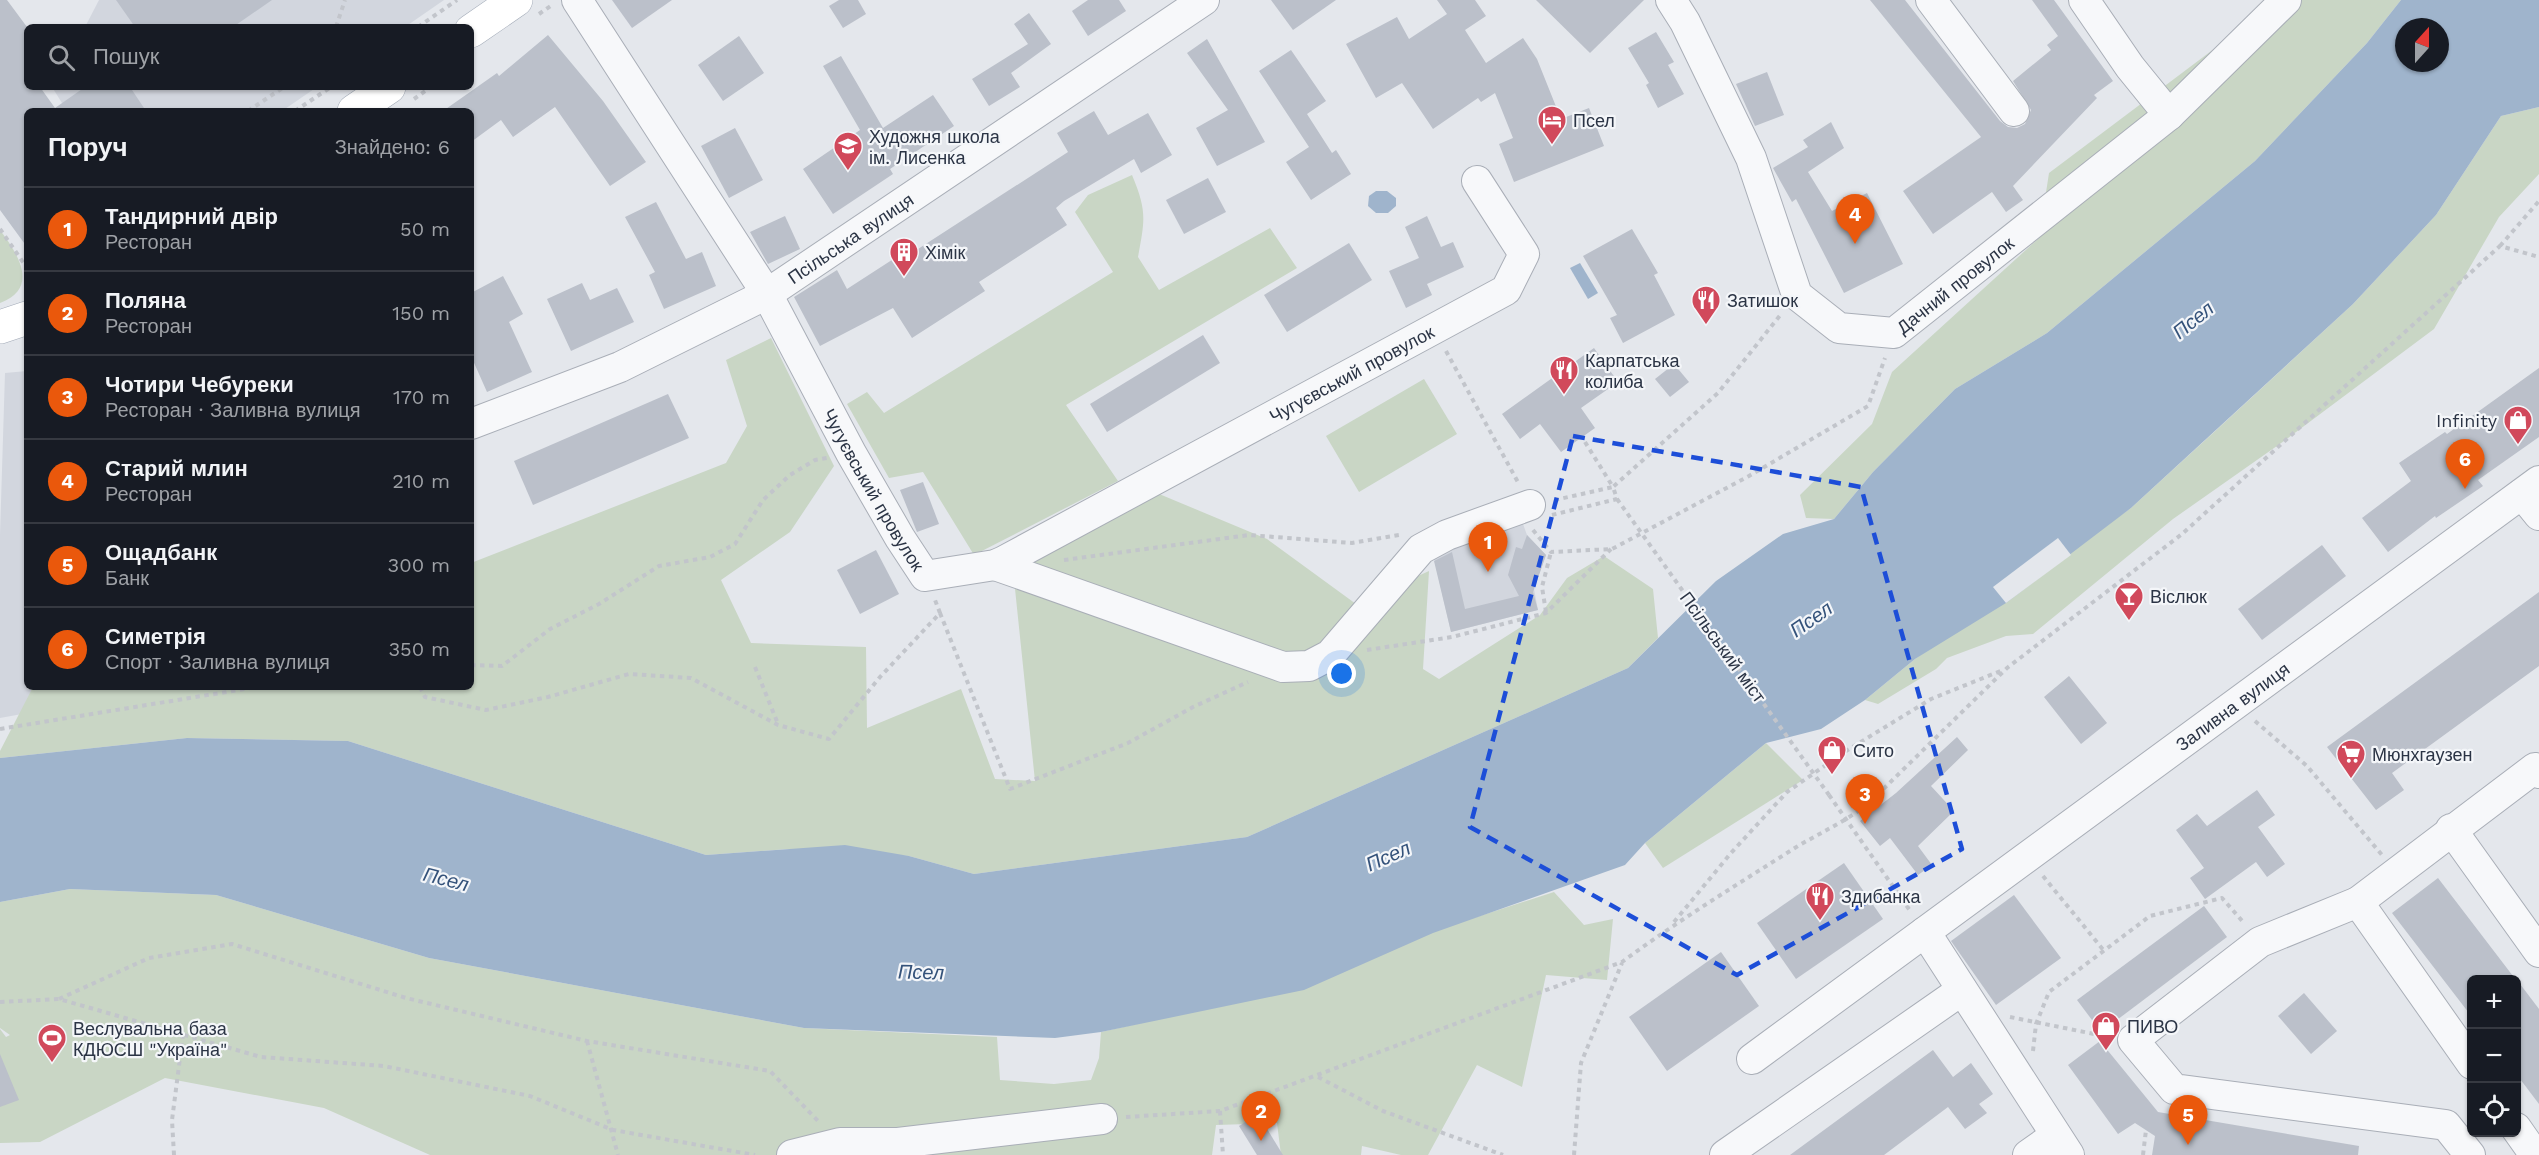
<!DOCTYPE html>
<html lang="uk">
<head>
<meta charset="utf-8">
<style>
	:root { --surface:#171b24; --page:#242831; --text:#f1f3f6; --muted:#9ea1a6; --line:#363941; --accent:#ea580c }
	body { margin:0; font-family:"Work Sans",sans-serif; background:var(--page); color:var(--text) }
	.controls { position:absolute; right:18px; bottom:18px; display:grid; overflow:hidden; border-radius:9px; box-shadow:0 2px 4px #0004 }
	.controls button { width:54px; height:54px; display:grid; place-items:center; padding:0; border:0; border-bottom:2px solid var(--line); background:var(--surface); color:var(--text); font:30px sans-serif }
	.compass { position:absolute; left:2395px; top:18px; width:54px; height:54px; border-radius:50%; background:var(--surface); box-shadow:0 2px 4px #0004; rotate:21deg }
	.you { position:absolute; left:1342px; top:674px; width:21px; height:21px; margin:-15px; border:4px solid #fff; border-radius:50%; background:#1a73e8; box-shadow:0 0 0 9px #1a73e833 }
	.badge { display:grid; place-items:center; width:39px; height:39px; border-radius:50%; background:var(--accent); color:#fff; font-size:20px; font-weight:700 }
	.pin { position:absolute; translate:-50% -50px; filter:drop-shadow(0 2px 3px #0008) }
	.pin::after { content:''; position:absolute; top:32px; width:21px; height:18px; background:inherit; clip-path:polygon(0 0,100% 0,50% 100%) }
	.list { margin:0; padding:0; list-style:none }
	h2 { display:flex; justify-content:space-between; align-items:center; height:78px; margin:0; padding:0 24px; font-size:26px }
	h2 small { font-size:20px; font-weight:400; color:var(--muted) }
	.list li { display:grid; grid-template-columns:39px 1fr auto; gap:18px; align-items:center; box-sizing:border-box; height:84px; padding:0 24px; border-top:2px solid var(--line) }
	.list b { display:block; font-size:22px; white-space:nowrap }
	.list p { margin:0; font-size:20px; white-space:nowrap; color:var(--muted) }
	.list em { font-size:20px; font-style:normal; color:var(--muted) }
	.icon { flex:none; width:33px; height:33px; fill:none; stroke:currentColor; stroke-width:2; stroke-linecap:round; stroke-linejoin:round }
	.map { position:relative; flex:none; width:2539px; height:1155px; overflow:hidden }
	.search { position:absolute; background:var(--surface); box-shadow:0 2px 4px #0004; left:24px; top:24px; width:450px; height:66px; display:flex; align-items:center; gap:15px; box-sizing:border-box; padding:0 21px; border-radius:9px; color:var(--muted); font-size:22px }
	.panel { position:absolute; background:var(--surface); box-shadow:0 2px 4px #0004; left:24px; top:108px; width:450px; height:582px; border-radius:9px }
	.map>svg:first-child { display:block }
</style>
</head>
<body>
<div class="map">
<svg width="2539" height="1155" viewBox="0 0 2539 1155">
	<rect width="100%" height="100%" fill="#e4e7ec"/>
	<g fill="#d2d6de">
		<polygon points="99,0 444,0 405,27 85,27"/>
		<polygon points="52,87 317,87 282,111 67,111"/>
		<polygon points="27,371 27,687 170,687 0,718 0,535 5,373"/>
		<polygon points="1508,524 1523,524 1527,535 1546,555 1534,589 1538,610 1451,632 1433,554"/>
	</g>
	<g fill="#c9d6c5">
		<polygon points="2279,0 2401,0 2367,43 2255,161 2047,333 1955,389 1873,472 1834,519 1806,518 1800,495 1872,424 1892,372 2039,238 2049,173"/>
		<polygon points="2539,107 2539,174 2499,217 2434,329 2284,441 2173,519 2033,634 2006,636 1947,658 1936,669 1878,704 1865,700 1915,659 2131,508 2212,434 2353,304 2436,215 2501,116"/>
		<path d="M1132 175C1147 211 1145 219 1138 257L1159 290 1270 228 1297 268 1066 405 1118 481 974 555 923 472 889 478 847 404 867 392 884 413 1113 272 1075 212 1088 195Z"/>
		<path d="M0 230C18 254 40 288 0 303Z"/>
		<polygon points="771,338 834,466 790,532 721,580 751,643 866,647 867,728 961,689 995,779 1035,781 1012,560 1152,491 1267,539 1356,604 1429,571 1423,669 1439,679 1540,615 1567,578 1604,556 1653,589 1658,638 1628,668 1247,837 974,874 909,856 788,849 706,855 348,741 187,738 0,758 0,751 33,687 471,687 471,563 726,463 747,426 726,360"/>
		<polygon points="1424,379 1457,434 1359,492 1326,436"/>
		<polygon points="1766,743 1803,780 1663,868 1645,843"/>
		<polygon points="70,889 216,895 429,958 804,1028 997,1037 1000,1080 1054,1084 1091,1080 1099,1058 1101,1032 1168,1017 1554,892 1584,925 1613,919 1607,980 1546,975 1522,1087 1477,1065 1428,1155 1401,1155 1362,1146 1361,1155 1281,1155 1277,1123 1216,1125 1212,1155 430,1155 324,1108 165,1078 40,1142 0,1143 0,1029 6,1037 10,1035 0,1028 0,902"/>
	</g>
	<g fill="#9fb4cc" fill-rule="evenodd">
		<path d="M2401 0H2539V107L2501 116 2436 215 2353 304 2131 508 2006 603 1915 659 1865 700 1821 729 1766 743 1645 843 1625 865 1433 933 1304 990 1101 1032 1055 1038 804 1028 429 958 216 895 70 889 0 902V758L187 738 348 741 706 855 845 845 909 856 974 874 1247 837 1628 668 1716 581 1783 534 1834 519 1873 472 1955 389 2047 333 2255 161 2367 43ZM2404 27H2440V63H2404Z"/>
		<polygon points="1376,191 1387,191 1396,198 1396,206 1388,213 1376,213 1368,206 1369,196"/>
		<polygon points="1580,263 1598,293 1588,299 1570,268"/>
	</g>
	<polygon fill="#e4e7ec" points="2058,538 2071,555 2006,603 1993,587"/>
	<g fill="#bbc0ca">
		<polygon points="0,0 7,0 27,27 27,87 40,87 55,108 85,87 130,87 146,111 27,111 27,247 0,210"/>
		<polygon points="116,0 272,0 233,27 135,27"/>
		<polygon points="612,0 672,0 632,28"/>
		<polygon points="839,0 858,0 866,14 843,28 829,6"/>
		<polygon points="1088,0 1119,0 1126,11 1088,36 1072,11"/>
		<polygon points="1271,0 1336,0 1293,30"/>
		<polygon points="1437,0 1475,0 1486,16 1465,30 1486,63 1523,38 1537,59 1561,119 1589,108 1604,146 1514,182 1499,144 1513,138 1495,93 1481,102 1478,98 1433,129 1402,83 1376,98 1346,44 1397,17 1409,39 1447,14"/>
		<polygon points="1536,0 1644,0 1590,53"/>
		<polygon points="1870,0 1905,0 2000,121 2008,127 2017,128 2025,124 2031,110 2013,81 2051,50 2047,45 2058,36 2032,0 2054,0 2113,81 2094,95 2097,98 2013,186 2023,200 2006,212 1992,192 1933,234 1903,191 1981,137"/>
		<polygon points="1029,13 1051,44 1011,73 1020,87 989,106 972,79 1028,44 1014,24"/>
		<polygon points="1656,32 1674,62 1668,65 1684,94 1658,108 1646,85 1649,83 1628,48"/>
		<polygon points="548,35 603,101 646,162 610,186 555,107 513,137 501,120 471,142 471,111 443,111 497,73 499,76"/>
		<polygon points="739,36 764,73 723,101 698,65"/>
		<polygon points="1207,39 1265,142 1217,166 1196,128 1228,110 1187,53"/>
		<polygon points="1291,50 1326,101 1307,114 1332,153 1336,150 1351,174 1311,200 1286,162 1309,147 1259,71"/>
		<polygon points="841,56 883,128 933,95 954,126 890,169 893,174 833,214 803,169 860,130 823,66"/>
		<polygon points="1767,72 1784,115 1755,126 1736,84"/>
		<polygon points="1094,111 1108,135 1148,113 1172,155 1141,173 1134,159 1064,201 1056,208 1067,225 979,282 985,291 912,338 893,308 820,346 794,297 837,270 847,289 915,245 918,249 1068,152 1057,133"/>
		<polygon points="1831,122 1844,148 1808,172 1832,211 1867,193 1903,264 1844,293 1796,199 1792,202 1773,168 1808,147 1803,140"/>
		<polygon points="735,128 763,180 729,198 701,146"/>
		<polygon points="1208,178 1226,212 1184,234 1166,200"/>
		<polygon points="656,202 686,259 702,252 716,286 664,309 649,275 655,272 625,217"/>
		<polygon points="785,216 800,249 768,264 750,232"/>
		<polygon points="1427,216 1441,247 1453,242 1464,267 1427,284 1432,295 1406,308 1389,271 1419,258 1405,227"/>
		<polygon points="1632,229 1658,273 1654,275 1675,315 1623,343 1610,318 1617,315 1583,256"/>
		<polygon points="1349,243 1372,280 1287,332 1264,295"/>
		<polygon points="503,276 523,314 509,322 532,372 487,392 471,356 471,293"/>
		<polygon points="582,283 590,300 617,288 634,322 571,351 547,299"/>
		<polygon points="1203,335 1220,363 1107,432 1090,404"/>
		<polygon points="1594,348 1618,382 1581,408 1595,428 1561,452 1540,424 1520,439 1502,414"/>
		<polygon points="1674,364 1689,382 1670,397 1655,379"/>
		<polygon points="2539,368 2539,437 2478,480 2483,486 2436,518 2435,516 2388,552 2362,518 2411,481 2399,463 2445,432 2447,434"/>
		<polygon points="668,394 689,438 533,505 514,461"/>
		<polygon points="923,482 939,524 917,532 900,490"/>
		<polygon points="1527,535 1546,555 1533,592 1538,610 1451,632 1434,561 1452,552 1465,609 1519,596 1508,575 1516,547 1522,549"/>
		<polygon points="2322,545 2346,576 2262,640 2238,609"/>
		<polygon points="876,550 899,594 860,614 837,570"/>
		<polygon points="2539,592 2539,666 2392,773 2404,790 2376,810 2327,747"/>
		<polygon points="2069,676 2107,723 2081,744 2044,697"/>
		<polygon points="1957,737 1968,750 1931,786 1954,811 1918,846 1932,865 1918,875 1890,838 1880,846 1860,821 1896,793"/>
		<polygon points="2257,790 2275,815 2258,827 2285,864 2267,877 2256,862 2205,899 2190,878 2204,868 2176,830 2197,814 2207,826"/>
		<polygon points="1844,863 1883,919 1796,979 1757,923"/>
		<polygon points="2438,878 2516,980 2472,980 2472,1017 2392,913"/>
		<polygon points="2014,895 2061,958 1996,1005 1951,941"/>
		<polygon points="2204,906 2227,937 2101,1032 2077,1000"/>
		<polygon points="1721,952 1759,1006 1667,1071 1629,1017"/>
		<polygon points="2517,980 2539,1009 2539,1104 2517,1075"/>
		<polygon points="2304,993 2337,1031 2311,1054 2278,1016"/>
		<polygon points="2100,1041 2158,1112 2359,1146 2358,1155 2152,1155 2155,1136 2135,1123 2118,1134 2068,1065"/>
		<polygon points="1933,1050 1953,1077 1971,1063 1993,1094 1979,1104 1987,1113 1965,1129 1948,1107 1884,1155 1790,1155"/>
		<polygon points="0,1054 19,1100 0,1107"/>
		<polygon points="1258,1114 1283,1155 1257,1155 1239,1126"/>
	</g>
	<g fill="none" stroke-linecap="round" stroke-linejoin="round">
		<g stroke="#a9aeb7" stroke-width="32">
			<g id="minor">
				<path id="s1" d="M577 0 767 294 851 453 900 538 925 576 995 565 1004 561 1506 290 1524 254 1477 181"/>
				<path id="s2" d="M1671 0 1685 22 1751 158 1797 295 1839 328 1894 333 2169 115 2286 0"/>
				<polyline points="1931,0 2014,111"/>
				<polyline points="2084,0 2130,67 2169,115"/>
				<path id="s3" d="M471 424 620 367 767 294 1204 0"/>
				<polyline points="2522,494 2539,515"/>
				<polyline points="995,565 1283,667 1309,666 1330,655 1421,549 1447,535 1530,505"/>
				<polyline points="2451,829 2539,952"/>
				<polyline points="2358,902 2260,942 2133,1040 2174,1089 2446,1125 2470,1155"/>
				<polyline points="1925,932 2069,1155"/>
				<path id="s4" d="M1752 1059 2539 481"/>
				<polyline points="2472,1064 2358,902 2535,768 2539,773"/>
				<polyline points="2516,1128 2535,1155"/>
				<polyline points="792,1155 840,1143 898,1143 1102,1119"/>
				<polyline points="1725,1155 1962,990"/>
				<polyline points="2028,1155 2055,1136"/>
			</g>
		</g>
		<g stroke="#a3abb8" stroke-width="34">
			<g id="major">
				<polyline points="471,31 516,0"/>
				<polyline points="354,111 389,87"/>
				<polyline points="0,327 27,318"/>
			</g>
		</g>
		<g stroke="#c2c5cb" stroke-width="4" stroke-dasharray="4.5 4.5" stroke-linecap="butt">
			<polyline points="539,14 552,5"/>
			<polyline points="336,27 345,0"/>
			<polyline points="418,27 457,0"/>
			<polyline points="316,87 330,87"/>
			<polyline points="414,99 431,87"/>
			<polyline points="248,111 284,87"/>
			<polyline points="295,111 331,87"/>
			<polyline points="0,229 27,268"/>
			<polyline points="2500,246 2539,201"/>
			<polyline points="1446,351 1519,484"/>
			<polyline points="1585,442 1613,487 1718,393 1782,313"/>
			<polyline points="1552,515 1617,499 1613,487 1555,500"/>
			<polyline points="1533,530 1551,552 1612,549 1749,476 1868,406 1885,358"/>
			<polyline points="1064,560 1249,535 1352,543 1399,535"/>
			<polyline points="1546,612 1542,587 1551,552"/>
			<polyline points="940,613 1010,789 1128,743 1193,707 1248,682"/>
			<polyline points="1367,650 1452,637 1546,613 1611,549"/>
			<polyline points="471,665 502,666 550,629 599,604 659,566 710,557 735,544 763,500 790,475 815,460 827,458"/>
			<polyline points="755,667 778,724"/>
			<polyline points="420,687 425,697 486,710 548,697 629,674 691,678 778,725 829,739 880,677 940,613 935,600"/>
			<polyline points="2255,721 2307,766 2382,855"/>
			<polyline points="0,729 257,687"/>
			<polyline points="1829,795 1911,912"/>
			<polyline points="2043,876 2105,952"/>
			<polyline points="1674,922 1731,853 1787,792 1846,751 1931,699 2003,670"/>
			<polyline points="59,999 149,958 232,944 406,998 587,1041 770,1071 820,1123"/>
			<polyline points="0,1002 59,999 261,1057 384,1066 530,1096 613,1130 755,1155"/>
			<polyline points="2010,1017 2109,1037"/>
			<polyline points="587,1041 618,1155"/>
			<polyline points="2033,1051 2036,1024 2049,992 2150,916 2222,898 2244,923"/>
			<polyline points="1318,1077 1383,1111 1503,1155"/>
			<polyline points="1220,1111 1223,1155"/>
			<path d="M1126 1117 1220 1111 1622 962C1679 920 1738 884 1798 846 1822 832 1846 821 1868 804L2007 668 2182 534 2500 246 2539 257"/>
			<polyline points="174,1155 172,1120 183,1035"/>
			<polyline points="1574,1155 1581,1063 1622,963"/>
			<polyline points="2143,1155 2146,1130"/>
		</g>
		<use href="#minor" stroke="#f7f8fa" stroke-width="30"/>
		<use href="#major" stroke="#fff" stroke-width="33"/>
		<polyline stroke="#c2c5cb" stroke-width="4" stroke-dasharray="4.5 4.5" stroke-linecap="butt" points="1617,499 1829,795"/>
	</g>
	<path fill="none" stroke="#1d4ed8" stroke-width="4.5" stroke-dasharray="12 8" stroke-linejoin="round" d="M1573 436 1861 487 1962 849 1737 975 1470 827Z"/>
	<defs>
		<g id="hotel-pin" transform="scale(1.5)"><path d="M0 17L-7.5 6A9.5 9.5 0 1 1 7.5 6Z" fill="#d1495b" stroke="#f4f6f9"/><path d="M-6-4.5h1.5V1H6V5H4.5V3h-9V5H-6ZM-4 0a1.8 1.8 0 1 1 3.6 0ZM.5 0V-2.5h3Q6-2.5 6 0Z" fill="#fff"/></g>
		<g id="school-pin" transform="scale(1.5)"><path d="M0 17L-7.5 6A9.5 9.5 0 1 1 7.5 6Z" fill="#d1495b" stroke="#f4f6f9"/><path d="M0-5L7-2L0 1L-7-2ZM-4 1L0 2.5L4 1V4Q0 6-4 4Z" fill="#fff"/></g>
		<g id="building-pin" transform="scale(1.5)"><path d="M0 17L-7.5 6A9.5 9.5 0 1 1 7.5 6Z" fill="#d1495b" stroke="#f4f6f9"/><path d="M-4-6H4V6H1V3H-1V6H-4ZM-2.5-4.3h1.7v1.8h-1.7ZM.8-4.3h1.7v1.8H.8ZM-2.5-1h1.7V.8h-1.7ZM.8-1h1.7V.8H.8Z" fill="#fff"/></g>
		<g id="restaurant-pin" transform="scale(1.5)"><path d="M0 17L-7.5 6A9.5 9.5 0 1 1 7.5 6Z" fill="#d1495b" stroke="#f4f6f9"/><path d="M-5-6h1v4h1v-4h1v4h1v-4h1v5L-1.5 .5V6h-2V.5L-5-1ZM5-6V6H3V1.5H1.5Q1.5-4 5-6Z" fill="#fff"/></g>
		<g id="shop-pin" transform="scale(1.5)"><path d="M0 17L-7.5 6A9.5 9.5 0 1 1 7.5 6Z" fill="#d1495b" stroke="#f4f6f9"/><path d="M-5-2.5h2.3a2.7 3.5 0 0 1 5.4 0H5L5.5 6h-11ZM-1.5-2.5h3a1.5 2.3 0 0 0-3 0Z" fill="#fff"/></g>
		<g id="bar-pin" transform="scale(1.5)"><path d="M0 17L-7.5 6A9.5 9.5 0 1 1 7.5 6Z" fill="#d1495b" stroke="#f4f6f9"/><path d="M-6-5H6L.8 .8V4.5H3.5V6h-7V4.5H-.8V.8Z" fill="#fff"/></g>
		<g id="supermarket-pin" transform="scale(1.5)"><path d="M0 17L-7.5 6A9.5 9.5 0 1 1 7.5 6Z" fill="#d1495b" stroke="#f4f6f9"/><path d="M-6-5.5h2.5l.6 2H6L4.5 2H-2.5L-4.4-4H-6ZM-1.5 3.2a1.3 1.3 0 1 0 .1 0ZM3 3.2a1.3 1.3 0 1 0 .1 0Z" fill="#fff"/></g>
		<g id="stadium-pin" transform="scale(1.5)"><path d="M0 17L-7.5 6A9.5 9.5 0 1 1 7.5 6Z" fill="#d1495b" stroke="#f4f6f9"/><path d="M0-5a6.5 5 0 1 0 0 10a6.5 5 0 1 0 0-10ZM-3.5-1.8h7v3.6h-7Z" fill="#fff"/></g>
	</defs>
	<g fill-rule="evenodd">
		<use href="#hotel-pin" x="1552" y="120"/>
		<use href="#school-pin" x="848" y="146"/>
		<use href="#building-pin" x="904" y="252"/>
		<use href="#restaurant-pin" x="1706" y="300"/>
		<use href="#restaurant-pin" x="1564" y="370"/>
		<use href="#shop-pin" x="2518" y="420"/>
		<use href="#bar-pin" x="2129" y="596"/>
		<use href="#shop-pin" x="1832" y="750"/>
		<use href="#supermarket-pin" x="2351" y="754"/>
		<use href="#restaurant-pin" x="1820" y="896"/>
		<use href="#shop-pin" x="2106" y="1026"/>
		<use href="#stadium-pin" x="52" y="1038"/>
	</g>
	<g text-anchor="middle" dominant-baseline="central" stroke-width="4.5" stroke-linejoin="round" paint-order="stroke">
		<g font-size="18" fill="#2b3445" stroke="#f4f6f9" text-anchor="start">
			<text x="1573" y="120">Псел</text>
			<text x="869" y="136">Художня школа<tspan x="869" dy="21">ім. Лисенка</tspan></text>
			<text x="925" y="252">Хімік</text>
			<text x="1727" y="300">Затишок</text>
			<text x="1585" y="360">Карпатська<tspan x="1585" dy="21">колиба</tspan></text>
			<text x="2497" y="420" text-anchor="end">Infinity</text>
			<text x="2150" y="596">Віслюк</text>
			<text x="1853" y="750">Сито</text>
			<text x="2372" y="754">Мюнхгаузен</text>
			<text x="1841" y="896">Здибанка</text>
			<text x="2127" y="1026">ПИВО</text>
			<text x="73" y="1028">Веслувальна база<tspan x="73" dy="21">КДЮСШ "Україна"</tspan></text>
		</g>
		<g font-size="18" fill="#2b3445" stroke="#f4f6f9">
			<text stroke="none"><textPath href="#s3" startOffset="424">Псільська вулиця</textPath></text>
			<text stroke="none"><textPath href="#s2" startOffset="508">Дачний провулок</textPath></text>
			<text stroke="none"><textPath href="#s1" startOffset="1149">Чугуєвський провулок</textPath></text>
			<text stroke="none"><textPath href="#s1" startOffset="573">Чугуєвський провулок</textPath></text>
			<text transform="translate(1723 647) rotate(54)">Псільський міст</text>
			<text stroke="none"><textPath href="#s4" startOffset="596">Заливна вулиця</textPath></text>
		</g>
		<g font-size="20" font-style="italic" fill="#34527a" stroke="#f4f6f9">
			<text transform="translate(2193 320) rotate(-39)">Псел</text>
			<text transform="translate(1811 619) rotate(-35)">Псел</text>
			<text transform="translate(1388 856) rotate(-24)">Псел</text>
			<text transform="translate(446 879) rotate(14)">Псел</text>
			<text transform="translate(921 972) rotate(1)">Псел</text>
		</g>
	</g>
</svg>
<div class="controls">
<button>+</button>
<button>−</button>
<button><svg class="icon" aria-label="locate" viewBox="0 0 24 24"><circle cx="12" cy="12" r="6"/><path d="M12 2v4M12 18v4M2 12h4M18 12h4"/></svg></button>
</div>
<svg class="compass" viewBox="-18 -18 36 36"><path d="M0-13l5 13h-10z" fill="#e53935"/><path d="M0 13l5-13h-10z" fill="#9ea1a6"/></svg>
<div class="you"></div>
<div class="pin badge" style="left:1488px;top:572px">1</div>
<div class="pin badge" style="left:1261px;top:1141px">2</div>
<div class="pin badge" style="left:1865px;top:824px">3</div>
<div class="pin badge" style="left:1855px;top:244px">4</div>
<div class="pin badge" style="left:2188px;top:1145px">5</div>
<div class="pin badge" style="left:2465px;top:489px">6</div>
<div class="search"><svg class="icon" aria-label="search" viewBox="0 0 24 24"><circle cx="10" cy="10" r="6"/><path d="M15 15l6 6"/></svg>Пошук</div>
<section class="panel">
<h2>Поруч<small>Знайдено: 6</small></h2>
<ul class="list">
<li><span class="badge">1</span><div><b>Тандирний двір</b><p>Ресторан</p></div><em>50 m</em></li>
<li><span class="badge">2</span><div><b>Поляна</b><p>Ресторан</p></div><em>150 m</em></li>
<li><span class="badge">3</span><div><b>Чотири Чебуреки</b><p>Ресторан · Заливна вулиця</p></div><em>170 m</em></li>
<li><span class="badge">4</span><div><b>Старий млин</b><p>Ресторан</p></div><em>210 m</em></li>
<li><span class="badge">5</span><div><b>Ощадбанк</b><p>Банк</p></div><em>300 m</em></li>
<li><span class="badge">6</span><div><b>Симетрія</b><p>Спорт · Заливна вулиця</p></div><em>350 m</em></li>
</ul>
</section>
</div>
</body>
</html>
